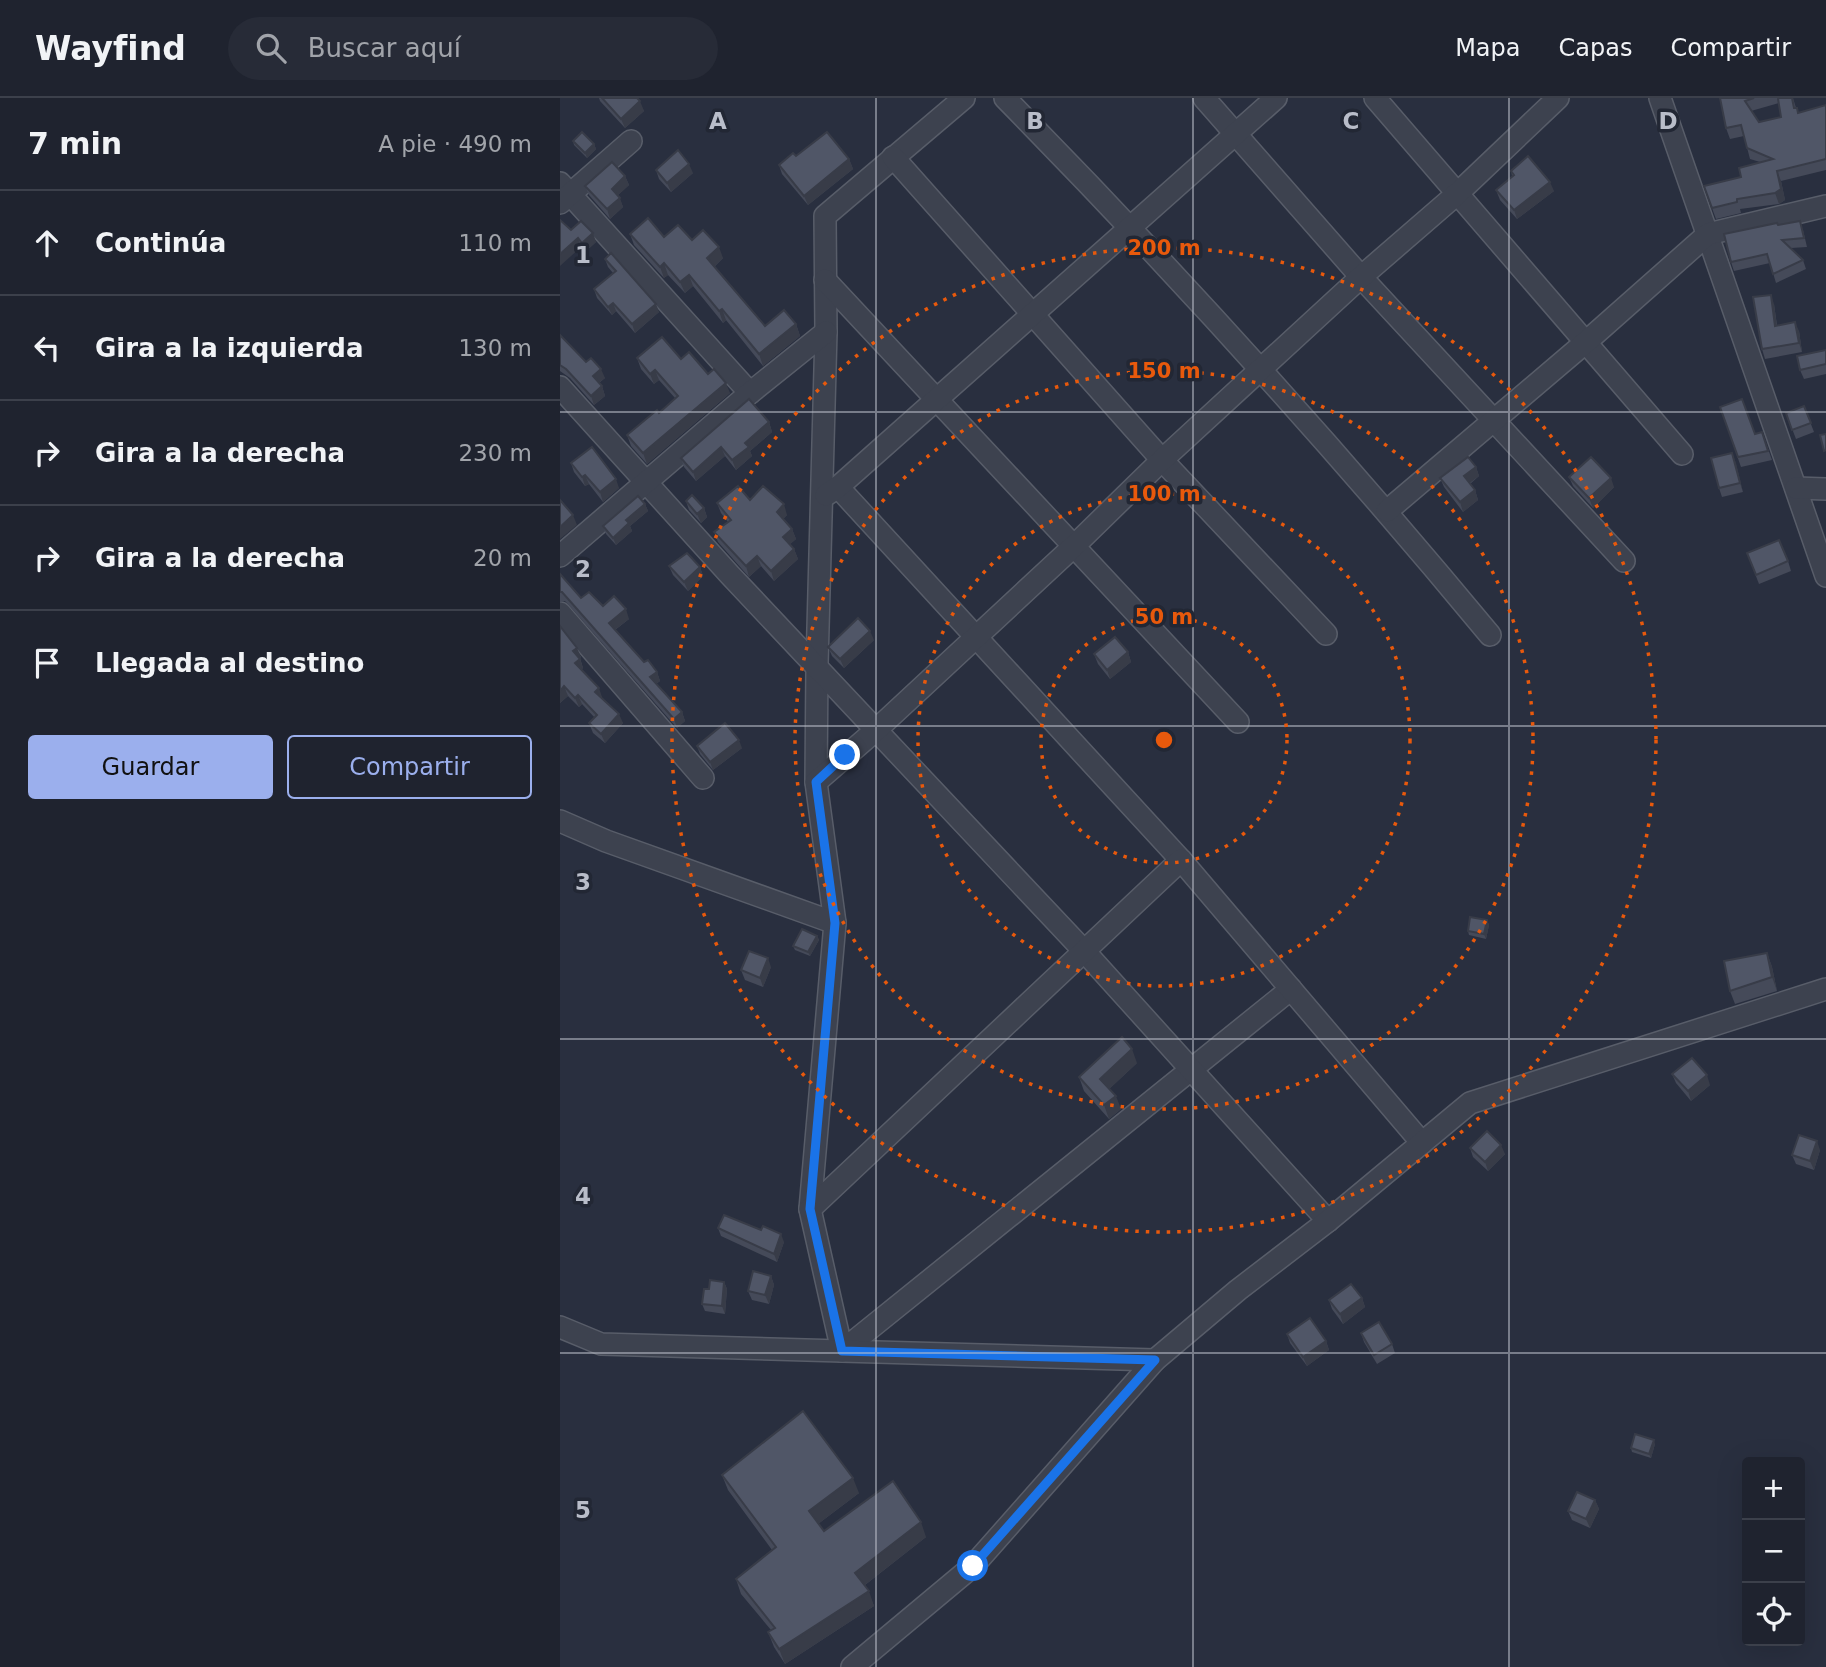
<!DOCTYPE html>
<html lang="es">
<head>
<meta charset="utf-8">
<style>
	:root { --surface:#1f232f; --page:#272b37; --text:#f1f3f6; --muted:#a1a4aa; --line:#3c404b; --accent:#9bafed }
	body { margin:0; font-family:"DejaVu Sans",sans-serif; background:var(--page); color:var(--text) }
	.controls { position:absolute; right:21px; bottom:21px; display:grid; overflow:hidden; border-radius:7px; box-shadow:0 7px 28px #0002 }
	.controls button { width:63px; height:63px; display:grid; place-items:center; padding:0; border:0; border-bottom:2px solid var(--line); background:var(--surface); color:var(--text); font:35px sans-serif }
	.stop { position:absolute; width:21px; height:21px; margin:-16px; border:5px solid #1a73e8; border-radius:50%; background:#fff }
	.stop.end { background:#1a73e8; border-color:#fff; box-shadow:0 2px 7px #0008 }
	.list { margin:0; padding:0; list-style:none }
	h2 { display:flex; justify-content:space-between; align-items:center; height:91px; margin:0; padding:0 28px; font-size:30px }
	h2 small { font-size:23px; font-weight:400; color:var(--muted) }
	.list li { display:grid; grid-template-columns:46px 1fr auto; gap:21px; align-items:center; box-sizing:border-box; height:105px; padding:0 28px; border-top:2px solid var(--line) }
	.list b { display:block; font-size:26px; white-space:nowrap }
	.list em { font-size:23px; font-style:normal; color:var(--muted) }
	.actions { display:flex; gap:14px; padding:21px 28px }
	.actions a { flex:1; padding:16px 0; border:2px solid var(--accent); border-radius:7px; text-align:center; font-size:24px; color:var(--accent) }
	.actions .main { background:var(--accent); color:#111 }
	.icon { flex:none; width:38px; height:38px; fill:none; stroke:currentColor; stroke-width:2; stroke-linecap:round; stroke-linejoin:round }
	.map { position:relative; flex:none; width:1266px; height:1569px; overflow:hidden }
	header { display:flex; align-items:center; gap:42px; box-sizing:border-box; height:98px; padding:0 35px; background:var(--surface); border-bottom:2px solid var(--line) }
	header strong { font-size:33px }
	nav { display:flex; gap:38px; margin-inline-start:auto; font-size:24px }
	.search { width:490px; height:63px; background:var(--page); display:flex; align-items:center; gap:18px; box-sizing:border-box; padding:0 24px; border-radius:38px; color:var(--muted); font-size:26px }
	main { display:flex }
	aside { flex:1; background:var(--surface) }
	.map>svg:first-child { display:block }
</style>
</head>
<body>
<header>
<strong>Wayfind</strong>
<div class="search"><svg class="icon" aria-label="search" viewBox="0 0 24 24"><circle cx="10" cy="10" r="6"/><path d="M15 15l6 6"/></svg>Buscar aquí</div>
<nav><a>Mapa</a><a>Capas</a><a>Compartir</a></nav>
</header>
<main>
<aside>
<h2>7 min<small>A pie · 490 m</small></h2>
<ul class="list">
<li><svg class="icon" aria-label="ahead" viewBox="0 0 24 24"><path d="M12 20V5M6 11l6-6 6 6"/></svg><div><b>Continúa</b></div><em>110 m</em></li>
<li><svg class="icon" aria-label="left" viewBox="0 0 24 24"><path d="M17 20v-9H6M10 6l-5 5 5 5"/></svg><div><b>Gira a la izquierda</b></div><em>130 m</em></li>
<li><svg class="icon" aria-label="right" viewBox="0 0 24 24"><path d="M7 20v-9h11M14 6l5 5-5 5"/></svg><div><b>Gira a la derecha</b></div><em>230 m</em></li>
<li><svg class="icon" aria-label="right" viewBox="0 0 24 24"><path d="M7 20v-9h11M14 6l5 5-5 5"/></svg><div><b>Gira a la derecha</b></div><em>20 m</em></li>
<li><svg class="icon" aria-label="arrive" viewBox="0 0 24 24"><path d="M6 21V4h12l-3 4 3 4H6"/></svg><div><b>Llegada al destino</b></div></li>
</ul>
<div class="actions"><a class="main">Guardar</a><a>Compartir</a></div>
</aside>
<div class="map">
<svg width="1266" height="1569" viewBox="0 0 1266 1569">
	<rect width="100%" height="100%" fill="#292f3f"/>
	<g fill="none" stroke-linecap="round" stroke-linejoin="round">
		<g stroke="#585d69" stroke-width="24">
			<g id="minor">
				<polyline points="404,0 265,118 266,234 257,567 256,684 275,825 250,1111 282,1253 731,891"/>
				<path d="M445 0C614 172 776 351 930 537"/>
				<polyline points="644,0 801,179 1064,463"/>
				<polyline points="815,0 1122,356"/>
				<polyline points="1100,0 1266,478"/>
				<polyline points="333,59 602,362 766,536"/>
				<polyline points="0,85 190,295"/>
				<polyline points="0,105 71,43"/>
				<polyline points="265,182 678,624"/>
				<polyline points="0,289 170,477 525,854 768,1123"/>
				<polyline points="278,389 621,762 862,1045"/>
				<polyline points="1236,390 1266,391"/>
				<polyline points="266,397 278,389 716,0"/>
				<polyline points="827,413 1026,244 1148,136 1266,108"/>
				<polyline points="0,458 190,295 266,234"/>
				<polyline points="0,515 143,680"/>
				<polyline points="256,684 316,632 513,449 602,362 801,179 898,95 998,0"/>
				<polyline points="0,723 46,743 275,825"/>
				<polyline points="250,1111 621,762"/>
				<polyline points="0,1229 41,1246 595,1262"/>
				<polyline points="292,1569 413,1468 595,1262 678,1192 768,1123 910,1005 1266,891"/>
			</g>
		</g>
		<use href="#minor" stroke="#3d424f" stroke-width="21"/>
	</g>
	<g fill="#454a59" fill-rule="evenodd">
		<polygon points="39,0 77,0 84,13 65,30 40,3"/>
		<path d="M1160 0H1233L1236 10 1239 15 1266 7V72L1221 83 1225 102 1219 106 1180 111 1181 115 1156 121 1144 88 1181 79 1200 64 1190 61 1184 38 1170 41 1166 30ZM1219 5 1221 19 1199 24 1191 13Z"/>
		<polygon points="13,43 34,46 36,51 27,60 14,47"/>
		<polygon points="236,58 289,61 293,71 248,107 222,76 219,67"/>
		<polygon points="96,72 133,75 111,94 99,81"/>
		<polygon points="951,73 994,93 957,121 940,102 936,92 952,78"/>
		<polygon points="65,78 69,87 58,97 63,109 50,121 29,97 25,88"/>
		<polygon points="1218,127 1243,132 1247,149 1231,150 1243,162 1246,171 1216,185 1210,165 1174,173 1171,164"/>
		<polygon points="11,132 36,144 25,154 21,149"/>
		<polygon points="70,136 132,142 163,160 154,169 205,228 236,226 240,238 203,268 166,222 163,225 133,188 125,195 108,177 104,180 74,147"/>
		<polygon points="45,161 99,214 75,235 56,213 52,217 37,200 34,191 53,175 48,169"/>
		<polygon points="1214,206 1217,227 1239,233 1242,254 1205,261 1202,251"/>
		<polygon points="0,237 26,264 45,280 39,285 42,288 45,298 34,307 10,280 0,273"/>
		<polygon points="1266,252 1266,276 1244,281 1240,272"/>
		<polygon points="77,260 121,261 148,276 170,295 87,366 71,348 67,337 99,315 115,300 99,282 94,286 81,271"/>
		<polygon points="1244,308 1254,334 1236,341 1226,315"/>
		<polygon points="1160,309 1195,336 1202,334 1212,362 1181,369"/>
		<polygon points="209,324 212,334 190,353 192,358 176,372 165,358 136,383 124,369 121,360"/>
		<polygon points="1172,355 1183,394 1162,399 1159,390"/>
		<polygon points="11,365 59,390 43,404 29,386 25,388 14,374"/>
		<polygon points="916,369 919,378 910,386 915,392 918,402 903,414 884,389 880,380"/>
		<polygon points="1009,379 1054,389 1033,410 1013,388"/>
		<polygon points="190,402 227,417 223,421 232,431 236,441 230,446 234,451 238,461 214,483 201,468 189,479 158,444 154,434 168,424 161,415 157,405"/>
		<polygon points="126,403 144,410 147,419 141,425 129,412"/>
		<polygon points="85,406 88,413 70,428 72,433 56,447 46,436 43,428"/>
		<polygon points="1187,455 1228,463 1231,473 1199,486"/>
		<polygon points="109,468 140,469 143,478 128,493 113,477"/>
		<polygon points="0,476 21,500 43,508 69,521 55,532 84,564 97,574 100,583 96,586 122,614 125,623 117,630 5,503 0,504"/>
		<polygon points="0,528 21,559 20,560 23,570 21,572 42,599 42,600 63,625 45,645 33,635 29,625 35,620 22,606 19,609 8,598 0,605"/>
		<polygon points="314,542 284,570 272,558 268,549"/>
		<polygon points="568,554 571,564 550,581 538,566 534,556"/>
		<polygon points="137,648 182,650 153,672 140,656"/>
		<polygon points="927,822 929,827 926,841 909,837 908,833"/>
		<polygon points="257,838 259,842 250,858 235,852 233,848"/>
		<polygon points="1207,855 1212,869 1217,893 1175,906 1170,893"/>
		<polygon points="211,869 203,889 185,882 181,872"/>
		<polygon points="577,965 549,991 561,1011 549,1021 524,993 519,979"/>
		<polygon points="1112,976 1150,987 1131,1003 1116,985"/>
		<polygon points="910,1050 945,1056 928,1073 913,1059"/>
		<polygon points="1260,1052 1254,1072 1236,1066 1232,1057"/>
		<polygon points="158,1130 224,1144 217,1164 161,1138"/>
		<polygon points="211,1178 214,1187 209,1206 192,1202 188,1193"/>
		<polygon points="164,1184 167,1191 165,1216 145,1213 142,1206 149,1191"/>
		<polygon points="802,1200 805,1209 783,1226 772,1211 769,1202"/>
		<polygon points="801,1235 832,1246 835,1255 817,1266 804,1244"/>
		<polygon points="727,1236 766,1243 769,1252 747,1268 730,1245"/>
		<polygon points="1095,1346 1091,1360 1072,1354 1071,1350"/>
		<polygon points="162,1377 299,1395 258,1426 264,1433 366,1439 305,1487 314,1508 225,1566 214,1549 208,1534 211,1532 181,1496 176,1481 212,1452 168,1392"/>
		<polygon points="1035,1402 1039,1411 1030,1430 1012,1422 1008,1413"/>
	</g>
	<g fill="#383c48">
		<polygon points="80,3 84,13 65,30 61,21"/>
		<polygon points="34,46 36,51 27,60 25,55"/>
		<polygon points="289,61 293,71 248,107 244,98"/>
		<polygon points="129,66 133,75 111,94 107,85"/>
		<polygon points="1217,73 1221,83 1225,102 1219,106 1215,95"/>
		<polygon points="65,78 69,87 55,100 52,91"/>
		<polygon points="990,84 994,93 957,121 954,112"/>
		<polygon points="60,100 63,109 50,121 47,111"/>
		<polygon points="33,135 36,144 25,154 22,145"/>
		<polygon points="18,140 21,149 0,168 0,156"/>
		<polygon points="159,149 163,160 151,172 147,160"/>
		<polygon points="104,165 108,177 104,180 100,169"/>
		<polygon points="129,177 133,188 125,195 120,184"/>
		<polygon points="1211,197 1214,206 1218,237 1215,228"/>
		<polygon points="53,205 56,213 52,217 48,209"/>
		<polygon points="96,206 99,214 75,235 72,226"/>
		<polygon points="162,211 166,222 163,225 159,213"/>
		<polygon points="1235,224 1239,233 1242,254 1239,245"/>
		<polygon points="236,226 240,238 203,268 199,256"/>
		<polygon points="41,271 45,280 36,287 33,278"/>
		<polygon points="95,272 99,282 94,286 90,276"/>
		<polygon points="166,285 170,295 87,366 83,355"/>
		<polygon points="42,288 45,298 34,307 31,298"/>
		<polygon points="209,324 212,334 190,353 192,358 176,372 172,362 185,345"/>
		<polygon points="161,349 165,358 136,383 133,374"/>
		<polygon points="1172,355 1176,365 1183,394 1180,385"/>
		<polygon points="916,369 919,378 907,387 904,378"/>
		<polygon points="25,377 29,386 25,388 22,379"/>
		<polygon points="1051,380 1054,389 1033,410 1029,400"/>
		<polygon points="56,381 59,390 43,404 40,394"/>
		<polygon points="915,392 918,402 903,414 900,404"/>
		<polygon points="85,406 88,413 70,428 72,433 56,447 53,440 66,422"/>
		<polygon points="224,406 227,417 221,424 217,414"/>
		<polygon points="144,410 147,419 141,425 137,416"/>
		<polygon points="13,417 17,427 0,441 0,429"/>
		<polygon points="232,431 236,441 227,449 223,439"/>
		<polygon points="234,451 238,461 214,483 211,473"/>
		<polygon points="197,458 201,468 189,479 186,468"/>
		<polygon points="140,469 143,478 128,493 124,484"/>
		<polygon points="66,511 69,521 52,534 49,525"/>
		<polygon points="310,533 314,542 284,570 280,561"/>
		<polygon points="17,550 21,559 17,563 13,553"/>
		<polygon points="568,554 571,564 550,581 547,572"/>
		<polygon points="20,561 23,570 19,575 15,565"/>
		<polygon points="97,574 100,583 93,588 90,579"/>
		<polygon points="4,588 8,598 0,605 0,593"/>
		<polygon points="39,590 42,599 38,603 35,594"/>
		<polygon points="18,597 22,606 19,609 15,600"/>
		<polygon points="122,614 125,623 117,630 114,621"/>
		<polygon points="59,616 63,625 45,645 41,636"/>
		<polygon points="179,642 182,650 153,672 150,664"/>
		<polygon points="927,822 929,827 926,841 924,836"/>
		<polygon points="257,838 259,842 250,858 248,854"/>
		<polygon points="1207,855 1212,869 1217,893 1212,879"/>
		<polygon points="208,860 211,869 203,889 200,880"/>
		<polygon points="572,951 577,965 545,995 540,981"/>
		<polygon points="1147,977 1150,987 1131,1003 1128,993"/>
		<polygon points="556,998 561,1011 549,1021 544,1007"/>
		<polygon points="1257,1043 1260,1052 1254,1072 1250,1063"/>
		<polygon points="941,1047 945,1056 928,1073 925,1064"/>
		<polygon points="221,1136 224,1144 217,1164 214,1156"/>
		<polygon points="211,1178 214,1187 209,1206 205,1197"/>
		<polygon points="164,1184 167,1191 165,1216 162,1208"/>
		<polygon points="802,1200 805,1209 783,1226 780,1216"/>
		<polygon points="766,1243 769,1252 747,1268 743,1259"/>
		<polygon points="1094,1342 1095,1346 1091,1360 1089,1356"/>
		<polygon points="293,1380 299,1395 254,1429 249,1413"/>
		<polygon points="1035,1402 1039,1411 1030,1430 1026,1421"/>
		<polygon points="361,1424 366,1439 301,1490 295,1475"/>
		<polygon points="309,1493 314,1508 225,1566 219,1551"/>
	</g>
	<g fill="#505667" stroke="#383c48" stroke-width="2">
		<polygon points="42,0 77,0 80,3 61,21"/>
		<polygon points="1160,0 1194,0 1185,3 1199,24 1221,19 1218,1 1219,0 1232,0 1234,10 1237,10 1238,15 1266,7 1266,61 1217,73 1221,91 1215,95 1177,101 1177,104 1152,110 1144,88 1181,79 1179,70 1213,61 1187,50 1181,27 1166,30"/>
		<polygon points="22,34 34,46 25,55 13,43"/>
		<polygon points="267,34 289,61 244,98 219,67 233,55 236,58"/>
		<polygon points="118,52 129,66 107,85 96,72"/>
		<polygon points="968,58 990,84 954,112 936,92 954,77 951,73"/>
		<polygon points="52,64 65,78 52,91 60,100 47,111 25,88"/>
		<polygon points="88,120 104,139 118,127 132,142 143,132 159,149 147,160 205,228 224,212 236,226 199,256 162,211 159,213 129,177 120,184 104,165 100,169 70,136"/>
		<polygon points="0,122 11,132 21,123 33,135 22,145 18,140 0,156"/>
		<polygon points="1240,123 1244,140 1222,142 1243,162 1213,176 1207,156 1171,164 1164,136 1217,125 1218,127"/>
		<polygon points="51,155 96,206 72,226 53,205 48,209 34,191 56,173 45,161"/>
		<polygon points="1211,197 1215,228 1235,224 1239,245 1202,251 1193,199"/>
		<polygon points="0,237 26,264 31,260 41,271 33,278 42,288 31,298 6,271 0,267"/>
		<polygon points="102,239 121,261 129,254 148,276 154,271 166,285 83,355 67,337 97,312 99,315 118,298 95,272 90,276 77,260"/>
		<polygon points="1266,252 1266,266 1240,272 1237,258"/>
		<polygon points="189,301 209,324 185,345 189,349 172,362 161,349 133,374 121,360"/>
		<polygon points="1182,301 1195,336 1202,334 1208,353 1178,359 1160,309"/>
		<polygon points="1244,308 1251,325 1232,332 1226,315"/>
		<polygon points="1266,336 1266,352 1264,353 1260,337"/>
		<polygon points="32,349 56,381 40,394 25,377 22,379 11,365"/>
		<polygon points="1172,355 1180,385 1159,390 1151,360"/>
		<polygon points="908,359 916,369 904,378 915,392 900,404 880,380"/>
		<polygon points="1031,359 1051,380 1029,400 1009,379"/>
		<polygon points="178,388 190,402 203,388 224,406 217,414 232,431 223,439 234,451 211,473 197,458 186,468 154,434 171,422 157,405"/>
		<polygon points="132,397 144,410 137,416 126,403"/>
		<polygon points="78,398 85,406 66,422 69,425 53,440 43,428"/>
		<polygon points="0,402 13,417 0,429"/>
		<polygon points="1219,442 1228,463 1196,477 1187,455"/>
		<polygon points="127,455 140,469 124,484 109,468"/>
		<polygon points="0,476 21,500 29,494 43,508 54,498 66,511 49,525 84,564 88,562 97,574 90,579 122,614 114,621 2,494 0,494"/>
		<polygon points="298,520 310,533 280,561 268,549"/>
		<polygon points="0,528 17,550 13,553 20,561 15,565 39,590 35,594 59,616 41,636 29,625 37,617 18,597 15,600 4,588 0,593"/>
		<polygon points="555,539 568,554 547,572 534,556"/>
		<polygon points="165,625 179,642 150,664 137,648"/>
		<polygon points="910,819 927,822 924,836 908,833"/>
		<polygon points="242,831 257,838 248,854 233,848"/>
		<polygon points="189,853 208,860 200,880 181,872"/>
		<polygon points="1207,855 1212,879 1170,893 1164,863"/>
		<polygon points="562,939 572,951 540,981 556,998 544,1007 519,979"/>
		<polygon points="1132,960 1147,977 1128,993 1112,976"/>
		<polygon points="927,1033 941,1047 925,1064 910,1050"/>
		<polygon points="1239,1037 1257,1043 1250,1063 1232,1057"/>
		<polygon points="164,1117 201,1132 203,1128 221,1136 214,1156 158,1130"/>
		<polygon points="193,1173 211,1178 205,1197 188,1193"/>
		<polygon points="150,1182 164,1184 162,1208 142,1206 144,1191 149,1191"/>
		<polygon points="791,1186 802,1200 780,1216 769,1202"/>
		<polygon points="750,1220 766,1243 743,1259 727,1236"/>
		<polygon points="819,1224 832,1246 814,1257 801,1235"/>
		<polygon points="243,1313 293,1380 249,1413 264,1433 333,1383 361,1424 295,1475 309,1493 219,1551 208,1534 215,1530 176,1481 216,1449 162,1377"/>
		<polygon points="1075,1336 1094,1342 1089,1356 1071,1350"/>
		<polygon points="1017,1394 1035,1402 1026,1421 1008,1413"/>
	</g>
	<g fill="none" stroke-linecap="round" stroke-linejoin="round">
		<polyline stroke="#1a73e8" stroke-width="9" points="285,657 256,684 275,825 250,1111 282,1253 595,1262 413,1468"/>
	</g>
	<path fill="none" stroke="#b9bdc9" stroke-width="2" stroke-opacity="0.55" d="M316 0V1569M633 0V1569M949 0V1569M0 314H1266M0 628H1266M0 941H1266M0 1255H1266"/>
	<g fill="none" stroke="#e8590c" stroke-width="3.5" stroke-dasharray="3.5 7">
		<circle cx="604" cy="642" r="123"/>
		<circle cx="604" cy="642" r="246"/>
		<circle cx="604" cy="642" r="369"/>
		<circle cx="604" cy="642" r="492"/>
	</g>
	<g font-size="23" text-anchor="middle" font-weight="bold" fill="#b9bdc9" stroke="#222734" stroke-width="7" stroke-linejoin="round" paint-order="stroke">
		<text x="158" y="31">A</text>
		<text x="475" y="31">B</text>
		<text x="791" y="31">C</text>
		<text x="1108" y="31">D</text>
		<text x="23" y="165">1</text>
		<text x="23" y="479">2</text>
		<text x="23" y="792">3</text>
		<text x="23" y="1106">4</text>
		<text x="23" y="1420">5</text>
	</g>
	<circle cx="604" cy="642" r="10" fill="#e8590c" stroke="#222734" stroke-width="3.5"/>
	<g font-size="21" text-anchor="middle" font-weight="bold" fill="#e8590c" stroke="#222734" stroke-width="7" stroke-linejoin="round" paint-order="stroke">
		<text x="604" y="157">200 m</text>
		<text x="604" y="280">150 m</text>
		<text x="604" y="403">100 m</text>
		<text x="604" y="526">50 m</text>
	</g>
</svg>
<div class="controls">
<button>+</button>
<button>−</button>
<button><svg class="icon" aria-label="locate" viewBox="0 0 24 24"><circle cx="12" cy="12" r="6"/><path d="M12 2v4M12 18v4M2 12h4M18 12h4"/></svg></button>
</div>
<div class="stop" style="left:413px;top:1468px"></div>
<div class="stop end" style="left:285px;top:657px"></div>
</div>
</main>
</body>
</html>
